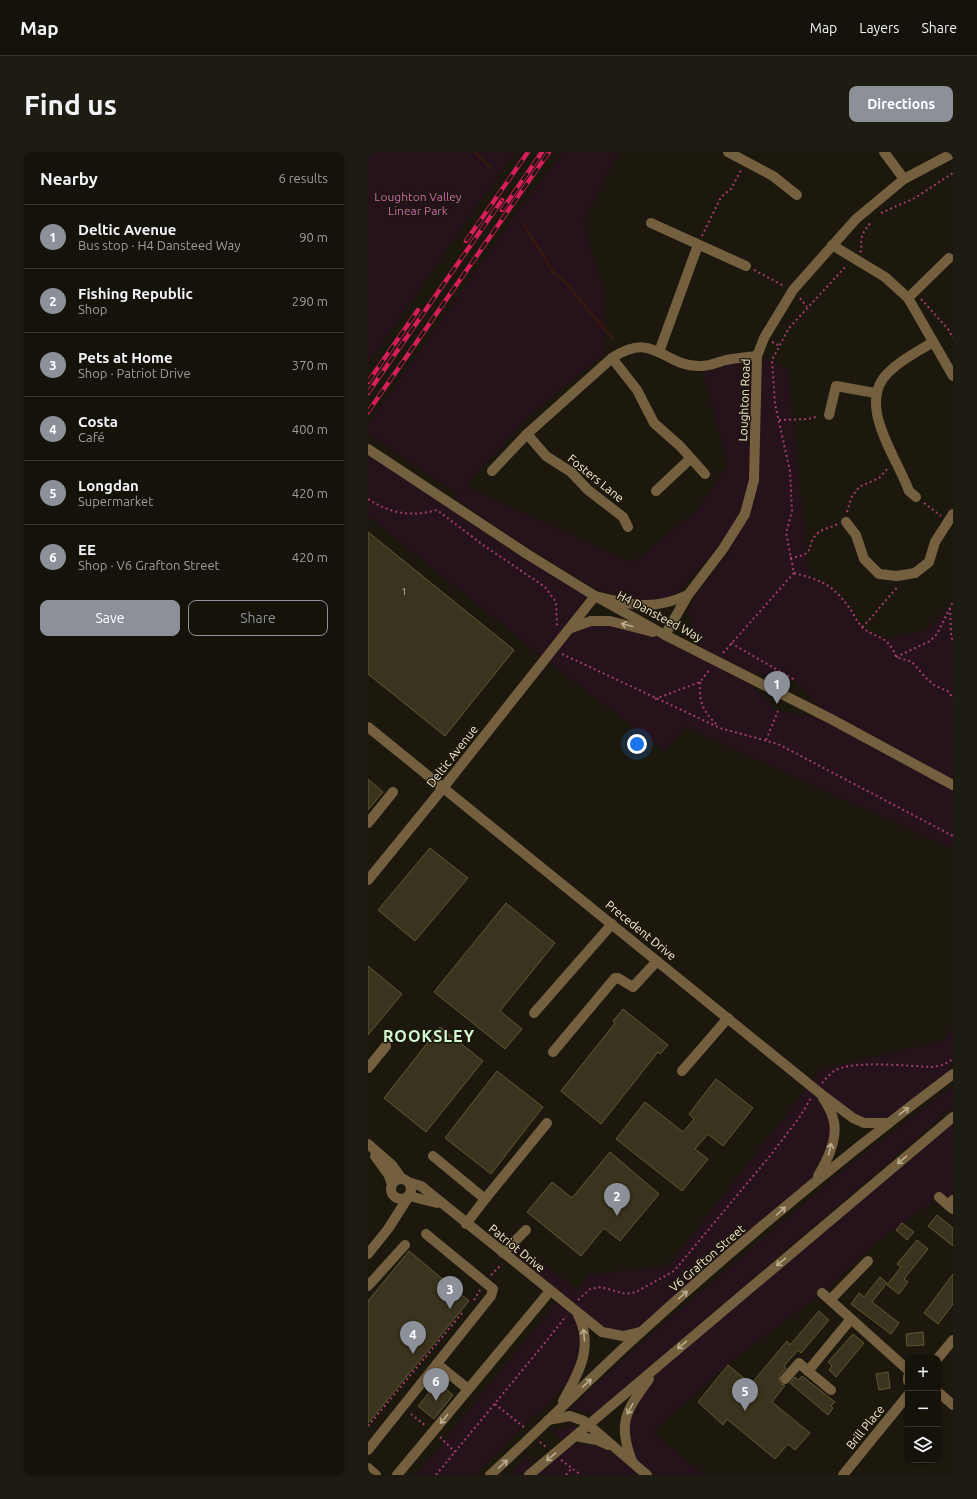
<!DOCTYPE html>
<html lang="en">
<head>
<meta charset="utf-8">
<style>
	:root { --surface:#15120a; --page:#1e1b13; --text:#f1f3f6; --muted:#9d9e9c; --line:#34322b; --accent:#8c9099 }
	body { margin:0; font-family:Ubuntu,sans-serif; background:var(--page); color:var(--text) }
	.controls { position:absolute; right:12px; bottom:12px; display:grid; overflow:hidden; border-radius:8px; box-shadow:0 1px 3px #0004 }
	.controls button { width:36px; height:36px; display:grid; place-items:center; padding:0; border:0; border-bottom:1px solid var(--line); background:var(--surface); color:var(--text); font:20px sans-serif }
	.you { position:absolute; left:269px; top:592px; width:14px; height:14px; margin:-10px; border:3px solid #fff; border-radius:50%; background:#1a73e8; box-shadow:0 0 0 6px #1a73e833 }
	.badge { display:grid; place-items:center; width:26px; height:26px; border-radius:50%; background:var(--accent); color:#fff; font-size:13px; font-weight:700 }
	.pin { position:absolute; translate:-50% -33px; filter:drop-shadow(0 1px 2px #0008) }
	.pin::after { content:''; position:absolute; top:21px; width:14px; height:12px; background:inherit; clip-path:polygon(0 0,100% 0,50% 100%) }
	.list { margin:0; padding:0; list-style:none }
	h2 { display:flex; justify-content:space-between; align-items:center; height:52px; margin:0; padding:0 16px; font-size:17px }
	h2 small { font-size:13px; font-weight:400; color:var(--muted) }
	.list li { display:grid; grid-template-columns:26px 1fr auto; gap:12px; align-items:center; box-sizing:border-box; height:64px; padding:0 16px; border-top:1px solid var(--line) }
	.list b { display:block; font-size:15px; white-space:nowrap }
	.list p { margin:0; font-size:13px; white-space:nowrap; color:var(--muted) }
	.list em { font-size:13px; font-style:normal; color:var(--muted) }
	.actions { display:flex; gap:8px; padding:12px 16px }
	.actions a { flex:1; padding:9px 0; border:1px solid var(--accent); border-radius:8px; text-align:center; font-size:14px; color:var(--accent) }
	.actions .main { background:var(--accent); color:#fff }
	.icon { flex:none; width:22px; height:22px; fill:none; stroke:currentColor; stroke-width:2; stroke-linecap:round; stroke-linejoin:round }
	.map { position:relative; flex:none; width:585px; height:1323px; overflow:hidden; border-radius:8px }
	header { display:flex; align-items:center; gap:24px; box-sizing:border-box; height:56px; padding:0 20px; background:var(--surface); border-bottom:1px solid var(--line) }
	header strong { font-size:19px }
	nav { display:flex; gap:22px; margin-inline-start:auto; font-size:14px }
	.intro { display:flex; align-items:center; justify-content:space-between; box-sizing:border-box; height:96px; padding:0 24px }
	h1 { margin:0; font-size:28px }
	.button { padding:10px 18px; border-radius:8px; background:var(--accent); color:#fff; font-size:14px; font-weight:700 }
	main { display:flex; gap:24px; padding:0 24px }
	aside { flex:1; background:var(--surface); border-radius:8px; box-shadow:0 1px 3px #0004 }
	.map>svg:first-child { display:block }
</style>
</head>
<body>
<header>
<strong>Map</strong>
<nav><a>Map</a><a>Layers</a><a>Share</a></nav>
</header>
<div class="intro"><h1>Find us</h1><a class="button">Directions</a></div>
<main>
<aside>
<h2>Nearby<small>6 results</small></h2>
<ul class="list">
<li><span class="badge">1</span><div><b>Deltic Avenue</b><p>Bus stop · H4 Dansteed Way</p></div><em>90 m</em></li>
<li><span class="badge">2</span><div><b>Fishing Republic</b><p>Shop</p></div><em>290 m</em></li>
<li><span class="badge">3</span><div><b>Pets at Home</b><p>Shop · Patriot Drive</p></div><em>370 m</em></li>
<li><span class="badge">4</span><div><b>Costa</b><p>Café</p></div><em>400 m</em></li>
<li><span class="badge">5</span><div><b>Longdan</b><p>Supermarket</p></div><em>420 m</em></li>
<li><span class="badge">6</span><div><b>EE</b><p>Shop · V6 Grafton Street</p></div><em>420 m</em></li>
</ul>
<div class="actions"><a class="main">Save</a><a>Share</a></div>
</aside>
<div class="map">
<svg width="585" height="1323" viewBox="0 0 585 1323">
	<rect width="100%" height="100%" fill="#1c180e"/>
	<g fill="#25121b" fill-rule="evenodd">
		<path d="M0 0H147L122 36 142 69 195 0H251L215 70 237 143V201L159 266 97 334 265 411 329 358 360 312 333 215 389 204 404 208 420 219 441 425 453 429 464 437 481 454 494 475 516 487 559 478 582 454 583 481 585 491V697L317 575 297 599 177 507 0 364V348L12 353 0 346V297L227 444 204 475 223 469 297 483 334 501 320 459 329 441 361 400 376 364 312 439 294 449 264 450 225 435 146 387 88 347 89 342 0 281V272L142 70 120 38 0 212ZM369 519 425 527 463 567 410 559Z"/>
		<polygon points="585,874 585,910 573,931 520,971 496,971 454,943 465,983 445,1032 272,1180 255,1184 215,1172 211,1220 171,1261 168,1260 108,1323 48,1323 191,1147 135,1101 147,1090 209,1138 221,1123 300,1114 454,917 574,889"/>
		<polygon points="585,934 585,955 225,1263 215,1259 200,1258 274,1190 481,1013"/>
		<polygon points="585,965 585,1048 571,1045 511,1088 454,1141 362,1210 284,1280 336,1323 161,1323 200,1291 231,1294 247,1303 265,1291 258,1294 256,1276 291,1213"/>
		<polygon points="201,1273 211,1274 194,1289 186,1279"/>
		<polygon points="158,1306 164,1313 151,1323 140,1323"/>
	</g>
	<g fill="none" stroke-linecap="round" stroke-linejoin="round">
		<g stroke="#34170f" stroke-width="3">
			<polyline points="107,0 122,16"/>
			<polyline points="156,73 186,121 197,130 244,186"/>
		</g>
	</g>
	<g fill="#3a331d" stroke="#635832">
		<polygon points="0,380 146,498 77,584 0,522"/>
		<polygon points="0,627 15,640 0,658"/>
		<polygon points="62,696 100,726 47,789 10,758"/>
		<polygon points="138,751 187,791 132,859 154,877 137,897 66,840"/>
		<polygon points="0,814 34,842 0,883"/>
		<polygon points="255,857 300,893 292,902 290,900 233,972 193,939 247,871 245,869"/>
		<polygon points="72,875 115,909 58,980 16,946"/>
		<polygon points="129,919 175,955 123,1022 77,986"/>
		<polygon points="348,927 385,956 355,994 340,982 327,997 340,1007 314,1039 248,987 277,950 315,980 326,967 321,962"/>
		<polygon points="242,1000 291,1042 252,1089 236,1076 213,1104 159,1060 184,1030 204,1046"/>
		<polygon points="569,1063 585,1076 585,1094 560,1074"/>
		<polygon points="534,1071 546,1080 539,1088 528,1078"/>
		<polygon points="549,1088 560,1097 536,1127 540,1130 531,1142 519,1133 533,1115 529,1112"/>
		<polygon points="41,1099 101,1149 0,1271 0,1149"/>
		<polygon points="585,1122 585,1152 570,1172 556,1161"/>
		<polygon points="512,1125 519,1131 504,1150 531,1171 523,1182 483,1152 491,1141 496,1145"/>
		<polygon points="451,1159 461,1168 433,1201 430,1198 416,1214 418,1216 412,1223 411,1229 413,1232 417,1233 404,1250 442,1281 427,1298 420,1292 407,1307 359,1267 355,1273 330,1250 360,1213 383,1232 419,1189 422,1193"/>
		<polygon points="555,1180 556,1193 539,1194 538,1182"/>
		<polygon points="485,1182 496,1191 468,1225 461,1218 464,1214 460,1210"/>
		<polygon points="520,1220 522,1236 511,1238 508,1222"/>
		<polygon points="434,1224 467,1250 463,1254 465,1256 460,1263 422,1231 427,1225 430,1228"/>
		<polygon points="70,1230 85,1243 66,1267 50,1254"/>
	</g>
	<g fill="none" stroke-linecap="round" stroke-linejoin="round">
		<g stroke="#9f3d6c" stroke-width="2" stroke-dasharray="2 3" stroke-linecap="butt">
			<polyline points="513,61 547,46 585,21"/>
			<polyline points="334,84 353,45 363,37 373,18"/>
			<path d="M492 100 494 98C491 84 496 79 504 69"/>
			<polyline points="386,118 416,134"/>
			<polyline points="432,146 439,155"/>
			<polyline points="553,147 580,177 585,186"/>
			<polyline points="404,190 412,194"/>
			<polyline points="411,268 440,267 451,264"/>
			<path d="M0 347C24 362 42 365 69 358L115 393 177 435 188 450 189 474"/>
			<polyline points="556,351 573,364"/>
			<polyline points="479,360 483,346 491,335 511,326 520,316"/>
			<path d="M422 406C452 402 435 393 451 380 456 376 464 376 469 372"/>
			<path d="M426 421C452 428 463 431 480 454 485 460 488 469 494 475 507 487 520 482 528 505L544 510 558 526 566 533 581 540 585 547"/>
			<polyline points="582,456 583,481 585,491"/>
			<path d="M494 475C507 463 516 449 529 436V434"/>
			<polyline points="363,491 425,527 424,530"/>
			<polyline points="355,501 426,421 418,381 424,359 422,319 407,252 404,208 421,176 479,113"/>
			<polyline points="194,502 352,576 410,592 585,684"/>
			<polyline points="528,505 562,489 569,482 585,450"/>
			<path d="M332 530C331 552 335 559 350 574"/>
			<polyline points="287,547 332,530 342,517"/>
			<polyline points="398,588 410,559"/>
			<path d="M454 931C459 925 465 918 473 916 497 909 539 914 564 915L575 913 585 907"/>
			<polyline points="123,1123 134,1112"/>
			<polyline points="106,1148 112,1138"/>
			<polyline points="210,1148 222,1137 233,1135 258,1142 268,1140 306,1119 401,1005 431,966 443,946"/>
			<polyline points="127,1252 157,1276"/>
			<polyline points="43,1262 58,1274"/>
			<polyline points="0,1274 95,1160"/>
			<polyline points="72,1285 87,1300"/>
			<polyline points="172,1290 179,1296"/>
			<polyline points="193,1308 213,1323"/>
			<polyline points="68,1323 180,1187 198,1164"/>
			<polyline points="198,1323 204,1316"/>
		</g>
		<g stroke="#74603f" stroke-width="10">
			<polyline points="360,0 405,24 429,43"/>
			<polyline points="516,0 536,27"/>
			<polyline points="283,71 378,114"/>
			<polyline points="464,93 517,125 540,146 585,224"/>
			<polyline points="540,146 581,106"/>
			<polyline points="291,200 330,93"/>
			<polyline points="244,206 269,238 286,271 312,294 337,322"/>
			<polyline points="461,263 468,234 507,241"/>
			<polyline points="159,282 178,304 203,320 220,338 255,365 260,375"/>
			<polyline points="0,297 159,402 227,444 297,483 463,567 585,633"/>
			<path d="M124 319 159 282 244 206C287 178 294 214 331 214 340 215 350 210 358 208 368 206 379 205 389 204"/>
			<polyline points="288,339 322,307"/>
			<path d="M548 345 541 339C529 305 486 250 522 219 534 207 551 199 565 190"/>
			<polyline points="478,370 488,383 496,407 511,422 529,424 547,421 561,410 567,390 585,362"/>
			<polyline points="203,476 223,469 242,469 285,480"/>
			<polyline points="297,483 320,443 355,397 377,362 386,328 389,204 396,186 425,138 488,67 536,27 585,1"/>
			<polyline points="0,575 453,942 485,966 496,971 520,971"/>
			<polyline points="0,671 25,640"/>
			<path d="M0 728 75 636 227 444C263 453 284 459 320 443"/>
			<polyline points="166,861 244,772"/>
			<polyline points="185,900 247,826 250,826 265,835 289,809"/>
			<polyline points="0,916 18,894"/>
			<polyline points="314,919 360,866"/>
			<polyline points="0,992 24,1013 34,1027"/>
			<polyline points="7,1004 20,1022 24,1032"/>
			<polyline points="65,1004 117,1047 98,1072"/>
			<path d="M450 1024C459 1009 471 984 465 966 463 959 459 952 455 946"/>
			<circle cx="33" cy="1037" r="10"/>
			<polyline points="40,1030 53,1034 234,1180 255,1184 272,1180"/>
			<polyline points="571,1045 580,1053"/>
			<polyline points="117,1047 179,971"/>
			<polyline points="585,1048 580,1053 585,1057"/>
			<polyline points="135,1101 158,1078"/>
			<polyline points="0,1102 20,1077 41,1044 69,1051"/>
			<polyline points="500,1109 462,1148 540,1218"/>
			<polyline points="0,1134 37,1093"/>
			<polyline points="454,1141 462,1148"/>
			<polyline points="570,1206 585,1188"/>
			<polyline points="69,1212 100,1237"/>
			<polyline points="540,1225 540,1229"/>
			<polyline points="417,1227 431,1211 440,1219"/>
			<polyline points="463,1238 440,1219 483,1167"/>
			<polyline points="570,1240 585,1253"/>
			<path d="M195 1249C211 1221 226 1194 210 1163"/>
			<polyline points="180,1268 202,1264 216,1269 279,1323"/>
			<polyline points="207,1284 229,1288 240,1293"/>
			<polyline points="0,1298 123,1144 125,1137 58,1082"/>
			<path d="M264 1309C249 1271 258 1259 281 1227"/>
			<polyline points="0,1316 8,1323"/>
			<polyline points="29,1323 182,1139"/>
			<path d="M122 1323C173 1277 221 1227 272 1181 372 1090 477 1003 585 922"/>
			<polyline points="161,1323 585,965"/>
			<polyline points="475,1323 540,1243"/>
		</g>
		<g stroke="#d61e5a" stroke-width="4.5">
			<g id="rail">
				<polyline points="134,58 174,0"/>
				<polyline points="98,89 160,0"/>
				<polyline points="0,230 50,158"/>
				<polyline points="0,241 134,48"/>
				<polyline points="0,260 181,0"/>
			</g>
		</g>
		<use href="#rail" stroke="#1c180e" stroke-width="3" stroke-dasharray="9" stroke-linecap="butt"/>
	</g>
	<defs><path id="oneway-shaft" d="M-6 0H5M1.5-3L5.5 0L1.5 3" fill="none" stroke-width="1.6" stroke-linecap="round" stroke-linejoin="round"/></defs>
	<g stroke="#bdad8e">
		<use href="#oneway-shaft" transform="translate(259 473) rotate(-166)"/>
		<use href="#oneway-shaft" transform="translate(536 959) rotate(-37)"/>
		<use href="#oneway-shaft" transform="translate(462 997) rotate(-76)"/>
		<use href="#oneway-shaft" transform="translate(534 1008) rotate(140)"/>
		<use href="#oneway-shaft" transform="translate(413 1059) rotate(-41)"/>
		<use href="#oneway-shaft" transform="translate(413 1110) rotate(140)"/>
		<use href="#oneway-shaft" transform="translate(315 1143) rotate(-41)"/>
		<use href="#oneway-shaft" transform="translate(216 1183) rotate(-95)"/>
		<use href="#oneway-shaft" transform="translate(314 1193) rotate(140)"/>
		<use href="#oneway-shaft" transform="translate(219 1231) rotate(-43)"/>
		<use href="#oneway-shaft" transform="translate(262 1257) rotate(118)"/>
		<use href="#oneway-shaft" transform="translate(76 1267) rotate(129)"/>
		<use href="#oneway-shaft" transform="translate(183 1305) rotate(140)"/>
		<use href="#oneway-shaft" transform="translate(135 1312) rotate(-42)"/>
	</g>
	<g text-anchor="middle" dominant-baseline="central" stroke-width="3" stroke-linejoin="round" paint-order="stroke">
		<g font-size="10" fill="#c8bea2">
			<text x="36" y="439">1</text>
		</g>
		<g font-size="12" fill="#cd66ac" stroke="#1c180e">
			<text x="50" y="44">Loughton Valley<tspan x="50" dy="14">Linear Park</tspan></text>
		</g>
		<g font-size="12" fill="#f8eccf" stroke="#1c180e">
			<text transform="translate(376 248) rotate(-88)">Loughton Road</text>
			<text transform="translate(228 326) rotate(39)">Fosters Lane</text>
			<text transform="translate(292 464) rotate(28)">H4 Dansteed Way</text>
			<text transform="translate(84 604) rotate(-52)">Deltic Avenue</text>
			<text transform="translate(273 778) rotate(39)">Precedent Drive</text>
			<text transform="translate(149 1096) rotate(39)">Patriot Drive</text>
			<text transform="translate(339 1106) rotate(-41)">V6 Grafton Street</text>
			<text transform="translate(497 1275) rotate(-51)">Brill Place</text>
		</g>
		<g font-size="16" font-weight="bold" letter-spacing="1" fill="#d3f9d1" stroke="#1c180e">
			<text x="61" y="884">ROOKSLEY</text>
		</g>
	</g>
</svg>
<div class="controls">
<button>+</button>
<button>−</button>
<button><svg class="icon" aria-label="layers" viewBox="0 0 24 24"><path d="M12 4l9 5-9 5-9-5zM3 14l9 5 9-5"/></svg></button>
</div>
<div class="you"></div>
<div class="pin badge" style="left:409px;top:552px">1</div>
<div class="pin badge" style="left:249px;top:1064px">2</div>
<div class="pin badge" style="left:82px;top:1157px">3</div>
<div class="pin badge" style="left:45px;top:1202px">4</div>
<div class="pin badge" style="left:377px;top:1259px">5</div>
<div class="pin badge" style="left:68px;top:1249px">6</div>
</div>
</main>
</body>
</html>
